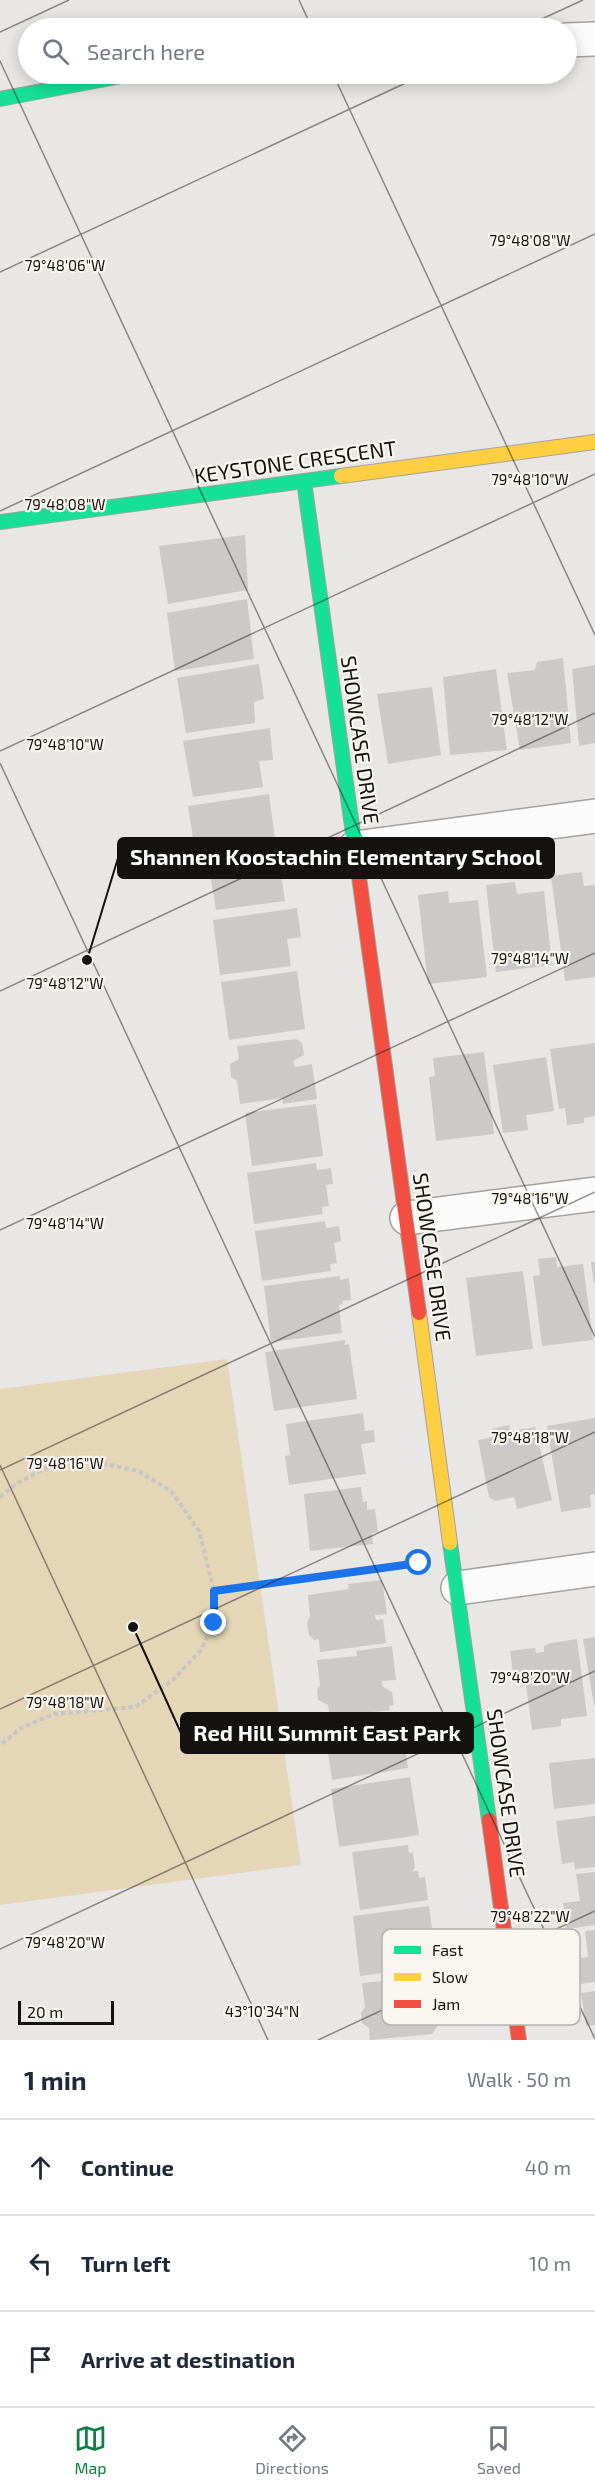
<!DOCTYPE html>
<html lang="en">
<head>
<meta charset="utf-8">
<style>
	:root { --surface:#fff; --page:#f6f6f7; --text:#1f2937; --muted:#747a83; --line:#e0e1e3; --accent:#0b8043 }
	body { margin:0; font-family:"Exo 2",sans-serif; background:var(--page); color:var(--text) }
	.scale { position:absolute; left:18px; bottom:15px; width:96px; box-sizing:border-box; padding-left:6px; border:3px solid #131210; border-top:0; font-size:16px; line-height:21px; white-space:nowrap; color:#131210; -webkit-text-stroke:4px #f9f6f0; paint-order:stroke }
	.stop { position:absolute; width:18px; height:18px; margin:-14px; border:4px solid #1a73e8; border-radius:50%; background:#fff }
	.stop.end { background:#1a73e8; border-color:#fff; box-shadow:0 2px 6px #0008 }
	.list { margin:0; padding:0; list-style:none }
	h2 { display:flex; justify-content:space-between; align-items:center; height:78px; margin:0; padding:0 24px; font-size:26px }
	h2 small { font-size:20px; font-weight:400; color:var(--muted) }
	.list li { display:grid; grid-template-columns:39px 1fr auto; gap:18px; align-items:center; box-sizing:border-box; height:96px; padding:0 24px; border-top:2px solid var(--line) }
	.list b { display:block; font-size:22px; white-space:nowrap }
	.list em { font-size:20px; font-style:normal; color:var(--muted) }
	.icon { flex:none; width:33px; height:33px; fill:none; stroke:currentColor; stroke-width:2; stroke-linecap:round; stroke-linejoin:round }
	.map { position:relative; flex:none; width:595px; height:2040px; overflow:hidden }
	.search { position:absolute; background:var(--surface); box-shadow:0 3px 15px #0003; left:18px; right:18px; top:18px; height:66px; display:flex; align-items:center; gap:15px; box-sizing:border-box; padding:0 21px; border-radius:33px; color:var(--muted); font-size:22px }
	.sheet { height:366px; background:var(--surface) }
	nav { display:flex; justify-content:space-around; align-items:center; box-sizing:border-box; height:84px; border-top:2px solid var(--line); background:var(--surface); font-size:16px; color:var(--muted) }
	nav a { display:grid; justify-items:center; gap:3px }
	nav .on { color:var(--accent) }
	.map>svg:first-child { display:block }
</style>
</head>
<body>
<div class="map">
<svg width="595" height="2040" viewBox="0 0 595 2040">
	<rect width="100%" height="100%" fill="#e9e7e5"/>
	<polygon fill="#e5d6b8" points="227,1359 301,1865 0,1905 0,1389"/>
	<g fill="#cccac9">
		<polygon points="245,535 248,590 168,604 159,546"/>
		<polygon points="247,599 254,659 175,671 167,613"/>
		<polygon points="563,658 571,743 520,750 507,673 535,670 537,662"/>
		<polygon points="259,664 264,699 254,702 255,723 186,733 177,678"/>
		<polygon points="595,665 595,743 579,746 572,669"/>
		<polygon points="496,669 507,750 450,755 443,677"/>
		<polygon points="432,687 441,755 388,764 377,694"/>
		<polygon points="270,728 273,760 259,761 263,787 193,797 183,741"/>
		<polygon points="269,794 275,840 195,851 188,806"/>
		<polygon points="277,849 285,901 216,910 208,861"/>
		<polygon points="582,872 584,886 595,885 595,977 565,981 551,876"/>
		<polygon points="515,882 517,894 544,891 552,965 496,972 486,885"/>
		<polygon points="448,891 449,903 478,900 487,977 428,984 418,895"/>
		<polygon points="297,908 301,937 287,939 291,966 220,975 213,920"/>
		<polygon points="297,971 305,1029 229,1040 221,982"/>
		<polygon points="296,1039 302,1043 304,1055 293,1061 295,1067 312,1064 317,1099 283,1104 282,1098 240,1104 237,1081 231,1077 230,1064 239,1059 237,1046"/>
		<polygon points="595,1043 595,1116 584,1118 584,1123 567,1125 565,1108 559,1109 550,1049"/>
		<polygon points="484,1052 494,1134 436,1141 429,1077 435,1076 433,1058"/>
		<polygon points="546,1057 554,1111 526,1115 528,1130 503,1133 493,1065"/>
		<polygon points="316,1104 323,1156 252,1166 245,1113"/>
		<polygon points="316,1163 317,1170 331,1168 333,1184 326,1185 329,1206 322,1207 323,1214 254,1224 247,1173"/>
		<polygon points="325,1221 326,1228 339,1226 341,1241 334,1243 337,1263 330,1264 331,1271 262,1281 255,1231"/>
		<polygon points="556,1257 557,1267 583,1264 593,1340 542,1346 533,1276 540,1275 538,1259"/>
		<polygon points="591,1262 595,1262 595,1283 594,1283"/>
		<polygon points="523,1271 533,1349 476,1356 466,1278"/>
		<polygon points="340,1276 340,1280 349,1278 351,1300 342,1301 343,1304 339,1305 342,1333 271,1342 264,1286"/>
		<polygon points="345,1340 345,1345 349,1344 357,1399 274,1411 265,1352"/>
		<polygon points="363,1413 365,1431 374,1430 375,1442 361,1444 366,1474 289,1485 285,1456 290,1455 286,1424"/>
		<polygon points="595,1418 595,1494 590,1495 591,1507 561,1512 547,1426"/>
		<polygon points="509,1425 511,1431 535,1427 552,1500 517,1509 514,1497 495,1501 489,1497 478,1440 493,1437 491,1429"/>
		<polygon points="361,1487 363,1502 367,1501 367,1510 375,1509 378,1532 372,1533 373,1544 310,1551 304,1494"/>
		<polygon points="382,1580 387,1614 375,1615 376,1620 383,1619 386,1643 320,1652 319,1639 314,1640 309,1635 307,1623 310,1616 308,1595 349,1589 348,1584"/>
		<polygon points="595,1637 595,1706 594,1706 583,1639"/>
		<polygon points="577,1639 587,1716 561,1719 561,1726 532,1730 525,1677 514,1678 510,1651 535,1648 536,1653 544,1652 544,1646 551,1643"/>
		<polygon points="392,1646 396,1680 382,1681 382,1686 392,1692 394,1705 389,1706 390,1710 330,1717 328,1705 318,1700 317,1690 320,1685 317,1660 357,1656 356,1651"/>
		<polygon points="400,1714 408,1768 332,1780 325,1734 369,1727 368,1719"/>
		<polygon points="595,1758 595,1804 554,1809 549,1763"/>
		<polygon points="410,1777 419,1835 339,1847 331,1789"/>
		<polygon points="595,1816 595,1867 575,1869 574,1862 562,1864 556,1821"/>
		<polygon points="408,1845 409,1853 413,1852 415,1868 412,1871 418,1871 419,1878 425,1877 428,1900 360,1910 352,1852"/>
		<polygon points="595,1872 595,1925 566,1929 563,1903 580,1901 576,1874"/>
		<polygon points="429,1906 437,1966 360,1976 353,1916"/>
		<polygon points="595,1930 595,1982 574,1985 571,1959 588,1957 585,1931"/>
		<polygon points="439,1969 442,2003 429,2004 430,2009 438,2014 439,2024 432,2034 370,2040 369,2028 362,2023 361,2013 365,2007 362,1983 405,1979 404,1973"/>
		<polygon points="595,1991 595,2025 586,2026 581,1993"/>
	</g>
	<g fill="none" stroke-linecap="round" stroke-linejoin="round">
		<g stroke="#a3a2a0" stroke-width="36">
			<g id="street">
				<polyline points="566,40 595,39"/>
				<polyline points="355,848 595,816"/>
				<polyline points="407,1218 595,1194"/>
				<polyline points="458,1588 595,1569"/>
			</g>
		</g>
		<g stroke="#a3a2a0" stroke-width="16">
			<g id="fast">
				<polyline points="0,99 132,74"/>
				<polyline points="304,481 356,855"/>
				<polyline points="0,522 341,476"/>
				<polyline points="450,1543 489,1820"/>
			</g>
		</g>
		<g stroke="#a3a2a0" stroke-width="16">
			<g id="slow">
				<polyline points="341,476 595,442"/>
				<polyline points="419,1313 450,1543"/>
			</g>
		</g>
		<g stroke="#a3a2a0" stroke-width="16">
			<g id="jam">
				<polyline points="356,855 419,1313"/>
				<polyline points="489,1820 519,2040"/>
			</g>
		</g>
		<g stroke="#c7c6c5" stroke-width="4" stroke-dasharray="4.5 3" stroke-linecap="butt">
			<polyline points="0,1497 16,1484 57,1462 106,1464 138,1471 171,1491 199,1531 214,1591 214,1623 201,1650 173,1680 135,1707 54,1714 21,1728 0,1745"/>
			<polyline points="214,1591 419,1563"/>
		</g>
		<use href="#street" stroke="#fcfbfb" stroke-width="33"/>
		<use href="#fast" stroke="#16e098" stroke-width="14"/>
		<use href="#slow" stroke="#ffcf43" stroke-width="14"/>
		<use href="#jam" stroke="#f24e42" stroke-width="14"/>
	</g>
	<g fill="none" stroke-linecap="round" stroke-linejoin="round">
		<polyline stroke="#1a73e8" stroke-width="8" points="214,1623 214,1591 419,1563"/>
	</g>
	<path fill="none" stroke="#131210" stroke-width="1.5" stroke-opacity="0.45" d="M299 0 312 28M522 28 583 0M0 32 69 0M0 61 595 1337M333 74 595 635M0 272 425 74M0 511 595 234M0 751 595 474M0 763 595 2039M0 991 595 713M0 1230 595 953M0 1465 268 2040M0 1470 595 1192M0 1709 595 1432M0 1949 595 1671M318 2040 595 1911"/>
	<g text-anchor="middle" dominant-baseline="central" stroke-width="4.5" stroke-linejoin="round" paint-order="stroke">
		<g font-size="21" fill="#131210" stroke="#f9f6f0">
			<text transform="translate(295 461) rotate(-8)">KEYSTONE CRESCENT</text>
			<text transform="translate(361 740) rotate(82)">SHOWCASE DRIVE</text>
			<text transform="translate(433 1257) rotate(82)">SHOWCASE DRIVE</text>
			<text transform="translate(507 1793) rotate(82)">SHOWCASE DRIVE</text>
		</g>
	</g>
	<rect x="382" y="1929" width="198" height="96" rx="9" fill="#f9f6f0" stroke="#b4b2ad" stroke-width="1.5"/>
	<rect x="394" y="1946" width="27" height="8" fill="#16e098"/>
	<rect x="394" y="1973" width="27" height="8" fill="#ffcf43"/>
	<rect x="394" y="2000" width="27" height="8" fill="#f24e42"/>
	<g font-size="16" fill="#131210">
		<text x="432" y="1956">Fast</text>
		<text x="432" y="1983">Slow</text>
		<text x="432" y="2010">Jam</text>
	</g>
	<g font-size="15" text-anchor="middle" fill="#131210" stroke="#f9f6f0" stroke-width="4.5" stroke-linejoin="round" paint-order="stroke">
		<text x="530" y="246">79°48'08"W</text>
		<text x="65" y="271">79°48'06"W</text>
		<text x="530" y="485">79°48'10"W</text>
		<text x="65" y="510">79°48'08"W</text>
		<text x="530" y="725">79°48'12"W</text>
		<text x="65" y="750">79°48'10"W</text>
		<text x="530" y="964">79°48'14"W</text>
		<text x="65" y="989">79°48'12"W</text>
		<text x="530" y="1204">79°48'16"W</text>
		<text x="65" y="1229">79°48'14"W</text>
		<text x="530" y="1443">79°48'18"W</text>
		<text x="65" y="1469">79°48'16"W</text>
		<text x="530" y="1683">79°48'20"W</text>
		<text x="65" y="1708">79°48'18"W</text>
		<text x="530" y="1922">79°48'22"W</text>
		<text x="65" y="1948">79°48'20"W</text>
		<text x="262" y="2017">43°10'34"N</text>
	</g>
	<path fill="none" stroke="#131210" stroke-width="2" d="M87 960L118 858M133 1627L181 1733"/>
	<g fill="#131210" stroke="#f9f6f0" stroke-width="2">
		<circle cx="87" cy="960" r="6"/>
		<circle cx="133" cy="1627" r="6"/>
	</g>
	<g fill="#131210" stroke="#131210" stroke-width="2">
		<rect x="118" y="838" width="436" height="40" rx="6"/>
		<rect x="181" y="1713" width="292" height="40" rx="6"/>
	</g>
	<g font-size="22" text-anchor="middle" font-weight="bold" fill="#fff">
		<text x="336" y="865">Shannen Koostachin Elementary School</text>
		<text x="327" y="1741">Red Hill Summit East Park</text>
	</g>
</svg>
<div class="scale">20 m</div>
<div class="stop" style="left:419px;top:1563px"></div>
<div class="stop end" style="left:214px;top:1623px"></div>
<div class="search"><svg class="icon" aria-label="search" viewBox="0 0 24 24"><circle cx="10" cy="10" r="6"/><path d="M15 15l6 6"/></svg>Search here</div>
</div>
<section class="sheet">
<h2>1 min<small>Walk · 50 m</small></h2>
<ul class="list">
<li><svg class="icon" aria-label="ahead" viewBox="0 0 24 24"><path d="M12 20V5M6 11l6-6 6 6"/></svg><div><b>Continue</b></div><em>40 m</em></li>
<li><svg class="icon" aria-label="left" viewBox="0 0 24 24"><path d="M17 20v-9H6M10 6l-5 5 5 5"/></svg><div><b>Turn left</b></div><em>10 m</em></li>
<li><svg class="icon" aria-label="arrive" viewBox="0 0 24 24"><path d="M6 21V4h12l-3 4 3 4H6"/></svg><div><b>Arrive at destination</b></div></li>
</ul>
</section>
<nav>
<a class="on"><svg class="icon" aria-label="map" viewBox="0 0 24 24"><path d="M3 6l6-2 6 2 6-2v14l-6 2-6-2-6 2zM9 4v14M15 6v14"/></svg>Map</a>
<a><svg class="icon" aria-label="directions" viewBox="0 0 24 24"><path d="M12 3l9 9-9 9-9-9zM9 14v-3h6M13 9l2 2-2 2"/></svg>Directions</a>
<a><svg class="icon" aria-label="saved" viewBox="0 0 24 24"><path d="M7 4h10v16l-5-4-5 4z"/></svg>Saved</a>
</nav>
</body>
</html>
